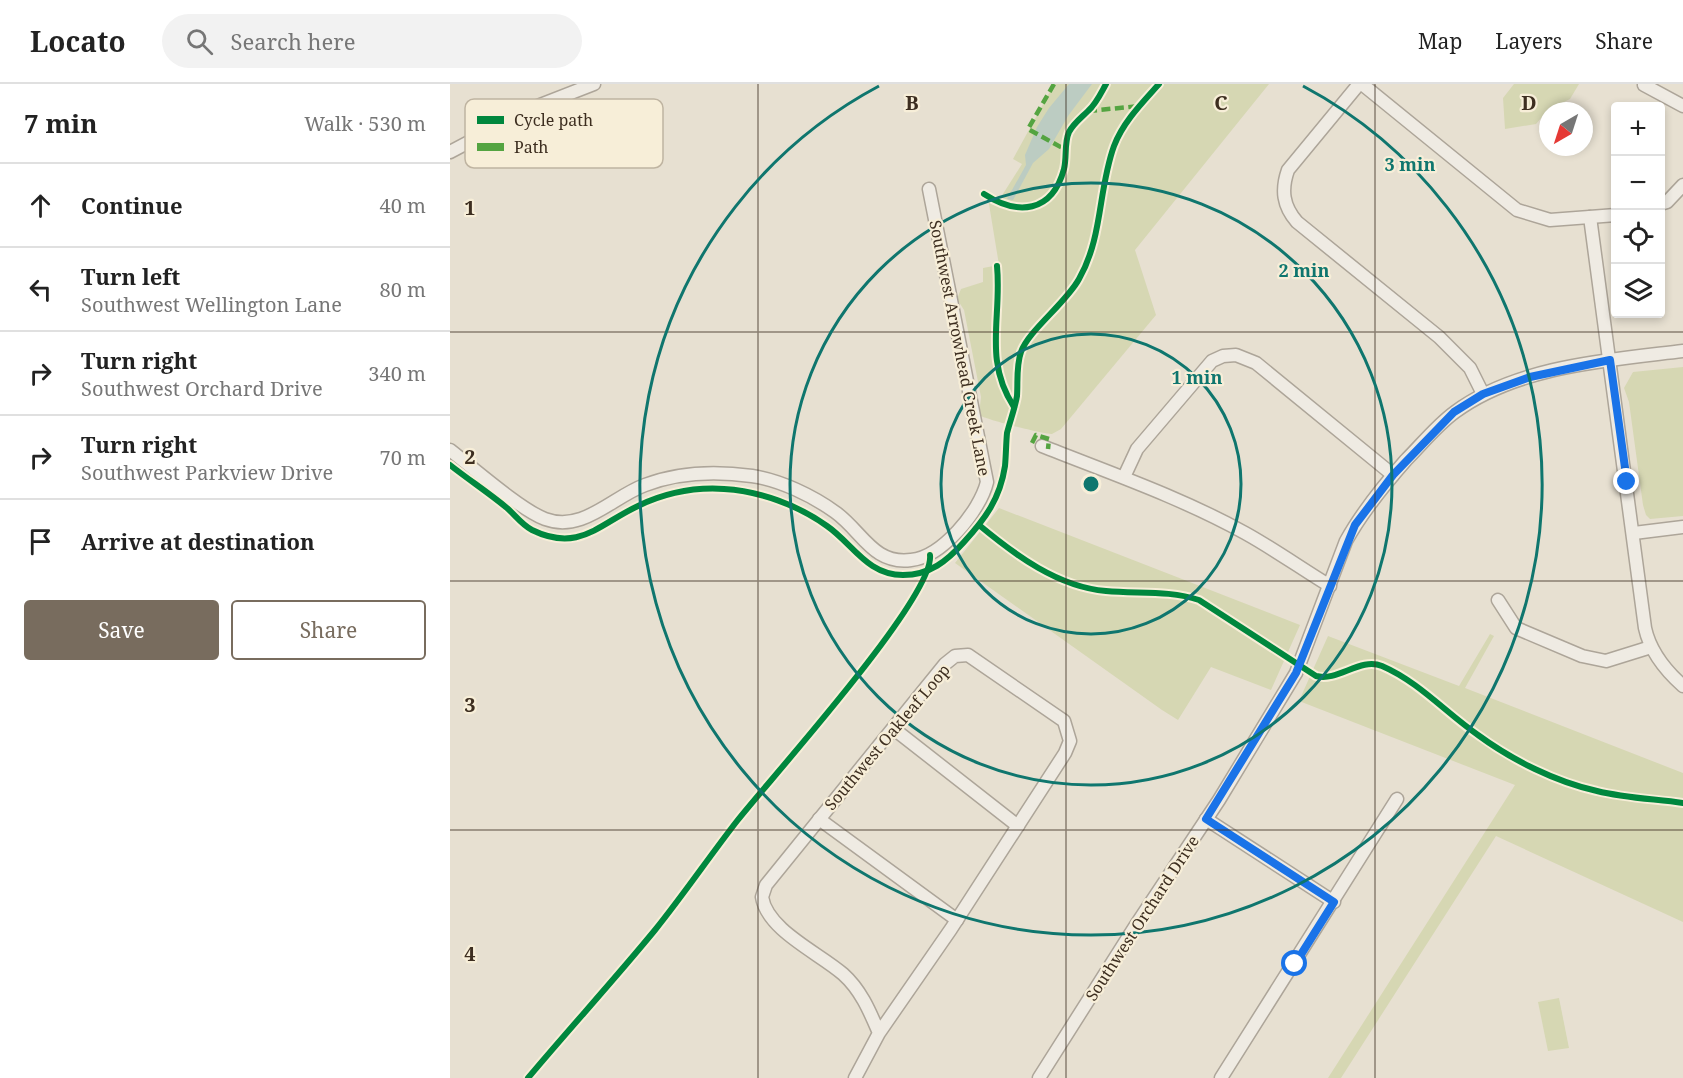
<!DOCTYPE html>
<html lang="en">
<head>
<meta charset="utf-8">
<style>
	:root { --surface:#fff; --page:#f2f2f2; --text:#222; --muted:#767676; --line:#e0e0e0; --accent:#786c5e }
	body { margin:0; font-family:"Noto Serif",serif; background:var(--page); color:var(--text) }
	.controls { position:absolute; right:18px; top:18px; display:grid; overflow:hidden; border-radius:6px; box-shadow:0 3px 9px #0003 }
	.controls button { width:54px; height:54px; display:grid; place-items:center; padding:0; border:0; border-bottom:2px solid var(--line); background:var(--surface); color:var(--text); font:30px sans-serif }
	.compass { position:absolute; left:1089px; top:18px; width:54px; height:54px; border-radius:50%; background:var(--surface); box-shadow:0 3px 9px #0003; rotate:219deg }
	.stop { position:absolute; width:18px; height:18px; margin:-14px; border:4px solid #1a73e8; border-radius:50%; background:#fff }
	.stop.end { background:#1a73e8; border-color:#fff; box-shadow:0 2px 6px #0008 }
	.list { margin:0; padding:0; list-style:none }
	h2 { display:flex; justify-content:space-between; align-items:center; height:78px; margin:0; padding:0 24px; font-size:26px }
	h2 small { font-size:20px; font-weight:400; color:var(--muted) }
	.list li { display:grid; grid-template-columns:39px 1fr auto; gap:18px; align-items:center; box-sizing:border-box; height:84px; padding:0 24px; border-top:2px solid var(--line) }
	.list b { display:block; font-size:22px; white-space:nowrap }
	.list p { margin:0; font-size:20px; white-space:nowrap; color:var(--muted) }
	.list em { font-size:20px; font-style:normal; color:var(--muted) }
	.actions { display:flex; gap:12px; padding:18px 24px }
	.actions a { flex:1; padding:14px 0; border:2px solid var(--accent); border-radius:6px; text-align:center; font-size:21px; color:var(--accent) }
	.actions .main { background:var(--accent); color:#fff }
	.icon { flex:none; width:33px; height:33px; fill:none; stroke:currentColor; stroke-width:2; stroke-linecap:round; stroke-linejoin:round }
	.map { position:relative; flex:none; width:1233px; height:994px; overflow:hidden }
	header { display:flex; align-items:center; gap:36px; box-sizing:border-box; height:84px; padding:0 30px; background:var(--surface); border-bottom:2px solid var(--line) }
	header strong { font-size:28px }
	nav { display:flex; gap:33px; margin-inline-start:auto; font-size:21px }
	.search { width:420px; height:54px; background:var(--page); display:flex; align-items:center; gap:15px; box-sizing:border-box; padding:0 21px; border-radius:33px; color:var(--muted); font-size:22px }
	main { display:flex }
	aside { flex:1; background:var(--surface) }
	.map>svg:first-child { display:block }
</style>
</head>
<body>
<header>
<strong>Locato</strong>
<div class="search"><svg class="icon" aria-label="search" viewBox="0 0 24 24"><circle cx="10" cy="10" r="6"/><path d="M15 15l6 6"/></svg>Search here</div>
<nav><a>Map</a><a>Layers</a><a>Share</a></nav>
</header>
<main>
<aside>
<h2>7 min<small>Walk · 530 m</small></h2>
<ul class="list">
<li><svg class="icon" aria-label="ahead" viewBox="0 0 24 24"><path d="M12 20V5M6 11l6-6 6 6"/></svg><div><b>Continue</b></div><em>40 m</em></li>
<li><svg class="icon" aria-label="left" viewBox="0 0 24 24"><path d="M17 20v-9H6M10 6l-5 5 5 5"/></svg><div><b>Turn left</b><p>Southwest Wellington Lane</p></div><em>80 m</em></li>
<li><svg class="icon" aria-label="right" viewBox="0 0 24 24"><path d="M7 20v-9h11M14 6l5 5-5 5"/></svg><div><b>Turn right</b><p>Southwest Orchard Drive</p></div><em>340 m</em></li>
<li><svg class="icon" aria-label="right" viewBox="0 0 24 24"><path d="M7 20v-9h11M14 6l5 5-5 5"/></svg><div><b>Turn right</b><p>Southwest Parkview Drive</p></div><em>70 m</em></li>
<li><svg class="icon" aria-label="arrive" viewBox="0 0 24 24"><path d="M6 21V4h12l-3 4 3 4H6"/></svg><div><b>Arrive at destination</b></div></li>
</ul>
<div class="actions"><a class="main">Save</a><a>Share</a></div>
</aside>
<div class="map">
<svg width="1233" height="994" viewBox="0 0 1233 994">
	<rect width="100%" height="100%" fill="#e7e0d1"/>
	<g fill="#d6d7b3">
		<path d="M604 0H819L685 166 706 231 611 345 602 350C593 350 534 335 529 331L531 313 514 226 507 215 511 205 533 198V184L549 181 537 108 551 113 572 80 563 75Z"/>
		<polygon points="1064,0 1129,0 1120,15 1098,26 1086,40 1055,45 1053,14"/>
		<polygon points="1233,283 1233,432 1200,435 1196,431 1193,421 1179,318 1174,304 1183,288"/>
		<polygon points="549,424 850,541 821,606 761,583 728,636 712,626 505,479"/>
		<polygon points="1040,550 1044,552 1015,604 1233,689 1233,838 1046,752 891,994 878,994 1065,701 849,617 878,552 1009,602"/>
		<polygon points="1109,914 1119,964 1098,967 1088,918"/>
	</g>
	<polygon fill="#bcccc2" points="619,0 642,0 618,32 599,65 583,79 563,116 557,115 576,81 575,71 587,43 599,24"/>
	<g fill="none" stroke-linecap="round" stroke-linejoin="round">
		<g stroke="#ada599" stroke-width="15">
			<g id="minor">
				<path d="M909 0 838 86C831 106 833 122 847 138L989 253 1020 284 1033 310"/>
				<polyline points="912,0 1067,126 1100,136 1166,131"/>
				<polyline points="1194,1 1233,22"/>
				<polyline points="0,68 85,23 144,0"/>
				<polyline points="1210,120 1217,118 1233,101"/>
				<path d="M1140 133 1195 544C1200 567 1215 586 1233 602"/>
				<path d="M592 362C660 389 730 413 795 449 824 465 852 485 880 502"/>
				<path d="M0 366C23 384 71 426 95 435 133 449 162 413 195 401 229 388 266 387 302 392 330 396 363 412 385 428 412 447 423 481 461 476 492 473 530 427 537 398L479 105"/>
				<polyline points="674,393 687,365 762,277 773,272 786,271 806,279 943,391"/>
				<polyline points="1184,449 1233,443"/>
				<polyline points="1048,516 1066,544 1132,572 1156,577 1201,563"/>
				<polyline points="444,645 568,742"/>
				<polyline points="369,735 507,836"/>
				<polyline points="756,735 884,818"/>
				<path d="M405 994 429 949 501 845 615 669 620 657 614 637 518 571 505 572 495 580 316 801 312 813C317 846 369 869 393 890 411 906 420 928 429 949"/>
				<path d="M589 994 686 841 769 716 846 589 896 457C912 428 934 401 956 376 972 360 987 341 1005 328 1067 282 1159 276 1233 267"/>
				<polyline points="771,994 947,715"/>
			</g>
		</g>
		<use href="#minor" stroke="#efebe3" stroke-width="12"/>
		<g stroke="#54a441" stroke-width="4.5" stroke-dasharray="9 4.5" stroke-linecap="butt">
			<polyline points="604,0 578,45 616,66"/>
			<polyline points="638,27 690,22"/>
			<polyline points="582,359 586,351 599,355 598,365"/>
		</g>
		<g stroke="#f7eed8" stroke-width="10">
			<g id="cycleway">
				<path d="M534 110C568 132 602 129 614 85 617 73 614 59 619 48 624 39 631 34 638 27 646 20 651 9 656 0"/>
				<path d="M547 182C552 233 533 276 564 323"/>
				<path d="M0 381C19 396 39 409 57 424 65 431 72 441 82 446 129 469 149 440 188 422 215 409 244 403 274 405 309 407 348 421 377 442 403 460 417 491 453 491 480 491 497 477 514 458 535 435 550 415 555 382 556 371 556 360 557 349 560 337 565 324 567 312 568 297 566 282 571 268 578 247 616 219 629 195 653 153 648 106 664 62 673 38 692 19 709 0"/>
				<path d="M529 441C565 471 608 503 656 507 687 510 719 506 749 516L866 592C888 598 910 573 932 582 969 598 996 629 1028 651 1062 676 1106 698 1147 707 1175 714 1205 715 1233 719"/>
				<path d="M78 994C120 944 164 896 205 846 234 810 259 773 287 737 320 695 485 513 480 471"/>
			</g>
		</g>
		<use href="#cycleway" stroke="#00873e" stroke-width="6"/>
	</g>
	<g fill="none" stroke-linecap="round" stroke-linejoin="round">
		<polyline stroke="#1a73e8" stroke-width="8" points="845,880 884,818 756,735 846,589 905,441 943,391 1004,328 1033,310 1080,293 1160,276 1177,398"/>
	</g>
	<path fill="none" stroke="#3d2e20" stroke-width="1.5" stroke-opacity="0.55" d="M308 0V994M616 0V994M925 0V994M0 248H1233M0 497H1233M0 746H1233"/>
	<g fill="none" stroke="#0f766e" stroke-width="3">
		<circle cx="641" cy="400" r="150"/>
		<circle cx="641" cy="400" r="301"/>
		<path d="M853 2A451 451 0 1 1 429 2"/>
	</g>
	<g text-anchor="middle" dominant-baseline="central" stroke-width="4.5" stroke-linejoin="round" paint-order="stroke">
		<g font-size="16" fill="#3d2e20" stroke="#f7eed8">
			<text transform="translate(510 264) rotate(79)">Southwest Arrowhead Creek Lane</text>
			<text transform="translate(437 653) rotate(-50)">Southwest Oakleaf Loop</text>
			<text transform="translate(692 834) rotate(-57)">Southwest Orchard Drive</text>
		</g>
	</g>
	<rect x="15" y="15" width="198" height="69" rx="9" fill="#f7eed8" stroke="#bfb4a1" stroke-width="1.5"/>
	<rect x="27" y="32" width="27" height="8" fill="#00873e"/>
	<rect x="27" y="59" width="27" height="8" fill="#54a441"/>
	<g font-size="16" fill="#3d2e20">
		<text x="64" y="42">Cycle path</text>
		<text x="64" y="69">Path</text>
	</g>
	<g font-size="20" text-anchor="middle" font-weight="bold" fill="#3d2e20" stroke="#f7eed8" stroke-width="4.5" stroke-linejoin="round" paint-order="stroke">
		<text x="462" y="26">B</text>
		<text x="771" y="26">C</text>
		<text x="1079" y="26">D</text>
		<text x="20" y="131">1</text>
		<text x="20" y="380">2</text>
		<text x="20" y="628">3</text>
		<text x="20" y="877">4</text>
	</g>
	<circle cx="641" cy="400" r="9" fill="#0f766e" stroke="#f7eed8" stroke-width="3"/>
	<g font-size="18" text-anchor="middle" font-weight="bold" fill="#0f766e" stroke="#f7eed8" stroke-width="4.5" stroke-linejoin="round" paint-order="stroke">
		<text x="960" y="87">3 min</text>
		<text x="854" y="193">2 min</text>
		<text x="747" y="300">1 min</text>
	</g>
</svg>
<div class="controls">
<button>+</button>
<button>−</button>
<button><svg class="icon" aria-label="locate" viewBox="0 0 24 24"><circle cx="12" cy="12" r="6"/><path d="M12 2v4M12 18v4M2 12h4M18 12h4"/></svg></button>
<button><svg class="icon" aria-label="layers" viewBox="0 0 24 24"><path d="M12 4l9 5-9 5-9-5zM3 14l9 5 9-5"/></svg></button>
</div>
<svg class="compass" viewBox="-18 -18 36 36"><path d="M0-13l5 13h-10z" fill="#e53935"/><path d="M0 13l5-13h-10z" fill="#767676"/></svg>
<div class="stop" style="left:845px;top:880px"></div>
<div class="stop end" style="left:1177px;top:398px"></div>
</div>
</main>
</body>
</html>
